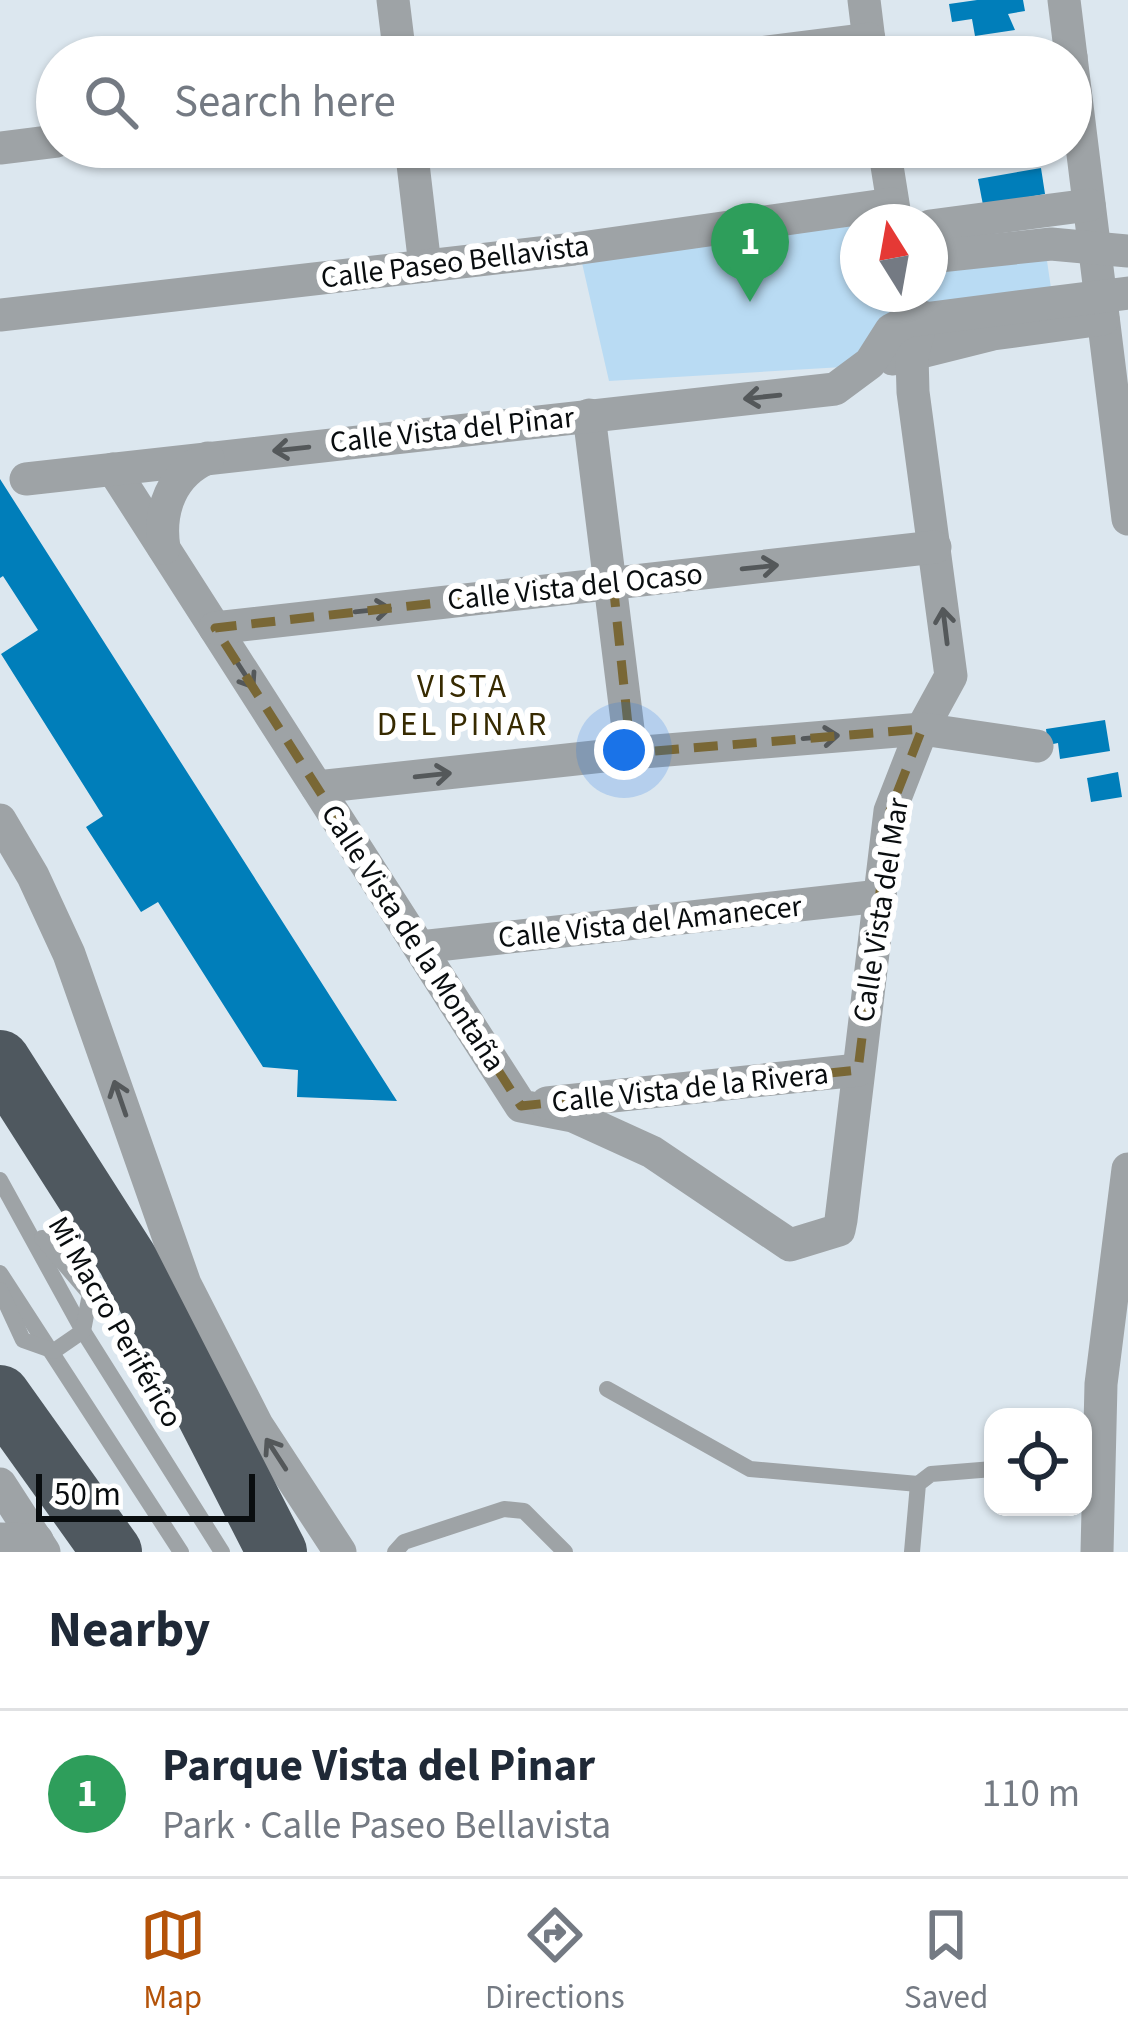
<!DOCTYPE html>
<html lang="en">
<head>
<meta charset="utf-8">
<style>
	:root { --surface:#fff; --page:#f2f2f3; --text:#1f2937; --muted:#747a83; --line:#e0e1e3; --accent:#b45309 }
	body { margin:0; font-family:"Source Sans 3",sans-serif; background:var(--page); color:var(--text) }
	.controls { position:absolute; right:36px; bottom:36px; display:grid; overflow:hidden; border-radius:24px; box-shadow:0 3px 9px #0004 }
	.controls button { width:108px; height:108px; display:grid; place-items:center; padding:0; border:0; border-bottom:3px solid var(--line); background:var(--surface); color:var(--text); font:60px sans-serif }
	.compass { position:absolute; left:840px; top:204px; width:108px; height:108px; border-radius:50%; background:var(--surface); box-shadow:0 3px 9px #0004; rotate:349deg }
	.scale { position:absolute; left:36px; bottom:30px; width:219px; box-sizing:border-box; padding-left:12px; border:6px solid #090d0f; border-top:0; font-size:33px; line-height:42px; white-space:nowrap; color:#090d0f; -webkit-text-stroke:9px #fff; paint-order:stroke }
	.you { position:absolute; left:624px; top:750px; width:42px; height:42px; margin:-30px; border:9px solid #fff; border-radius:50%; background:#1a73e8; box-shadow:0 0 0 18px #1a73e833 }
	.badge { display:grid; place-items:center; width:78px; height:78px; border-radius:50%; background:var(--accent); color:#fff; font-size:39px; font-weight:700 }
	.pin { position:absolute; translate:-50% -99px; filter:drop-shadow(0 3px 6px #0008) }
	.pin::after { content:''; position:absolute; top:63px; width:42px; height:36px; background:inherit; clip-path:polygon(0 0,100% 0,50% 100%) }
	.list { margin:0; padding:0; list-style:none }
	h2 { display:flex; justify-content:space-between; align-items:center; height:156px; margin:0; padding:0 48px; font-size:51px }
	h2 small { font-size:39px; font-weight:400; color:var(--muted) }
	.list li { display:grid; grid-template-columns:78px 1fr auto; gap:36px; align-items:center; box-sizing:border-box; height:168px; padding:0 48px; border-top:3px solid var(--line) }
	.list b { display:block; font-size:45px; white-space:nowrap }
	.list p { margin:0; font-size:39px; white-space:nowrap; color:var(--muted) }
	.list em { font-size:39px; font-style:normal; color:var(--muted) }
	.icon { flex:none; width:66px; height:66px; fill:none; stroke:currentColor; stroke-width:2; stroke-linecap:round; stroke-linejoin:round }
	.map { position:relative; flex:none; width:1128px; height:1552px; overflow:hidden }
	.search { position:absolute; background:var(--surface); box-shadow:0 3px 9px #0004; left:36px; right:36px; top:36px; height:132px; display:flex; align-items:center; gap:30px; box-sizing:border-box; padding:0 42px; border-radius:66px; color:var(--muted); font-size:45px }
	.sheet { height:324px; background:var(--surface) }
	nav { display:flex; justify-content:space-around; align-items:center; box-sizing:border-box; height:168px; border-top:3px solid var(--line); background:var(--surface); font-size:33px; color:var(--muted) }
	nav a { display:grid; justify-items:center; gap:6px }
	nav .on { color:var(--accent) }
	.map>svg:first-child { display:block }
</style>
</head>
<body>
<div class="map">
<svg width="1128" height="1552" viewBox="0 0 1128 1552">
	<rect width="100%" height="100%" fill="#dce7ef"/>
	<polygon fill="#b9dbf3" points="858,223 858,294 930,294 930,259 1046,254 1052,295 988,302 909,302 877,326 862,353 843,367 609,381 582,263"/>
	<g fill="#007eba">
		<polygon points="977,0 1023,0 1025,11 1008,14 1015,30 975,36 972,19 952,22 949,4"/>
		<polygon points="1026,43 1029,57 967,57 966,52"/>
		<polygon points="1041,168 1045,194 983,205 978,179"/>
		<polygon points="0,479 397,1101 297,1097 298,1070 263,1067 158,902 141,912 86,827 103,816 1,654 38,630 3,576 0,578"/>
		<polygon points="1105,720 1110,751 1060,759 1058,743 1048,745 1046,729"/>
		<polygon points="1118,772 1122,797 1091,802 1087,778"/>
	</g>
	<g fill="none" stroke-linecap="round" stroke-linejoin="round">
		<g stroke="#9ea3a6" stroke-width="16">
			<polyline points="0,1180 83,1331 222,1552"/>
			<polyline points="0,1273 181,1552"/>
			<polyline points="0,1290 23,1340 54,1351 83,1331 90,1294 42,1238"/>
			<polyline points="607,1389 750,1469 918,1484"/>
			<polyline points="395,1552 404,1542 504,1509 524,1511 565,1552"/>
			<polyline points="912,1552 918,1484 931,1474 993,1469"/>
		</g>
		<g stroke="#9ea3a6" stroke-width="33">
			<polyline points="393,0 400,57"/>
			<polyline points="864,0 871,57"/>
			<polyline points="1064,0 1071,57"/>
			<polyline points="728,57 869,39"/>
			<polyline points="1071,57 1128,519"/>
			<polyline points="411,147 425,266"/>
			<polyline points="884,147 896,222"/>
			<polyline points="0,148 57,141"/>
			<polyline points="930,226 1089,205"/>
			<polyline points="930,257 1051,244 1128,251"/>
			<polyline points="0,315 574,249 892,204"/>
			<polyline points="893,359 993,334 1103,319"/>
			<polyline points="589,415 631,753"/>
			<polyline points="113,469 521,1106 573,1116 652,1152 790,1245 839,1230 841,1220 890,811 922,729 951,676 913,392 912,355 923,317"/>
			<polyline points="26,479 835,389 870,363 891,330 908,321 1128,293"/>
			<path d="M164 548C158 510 172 473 208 458"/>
			<polyline points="215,628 935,547"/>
			<polyline points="317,787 631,753 922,729 1037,746"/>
			<polyline points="0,820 33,876 69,954 185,1284 257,1425 340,1552"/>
			<polyline points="420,947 880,896"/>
			<polyline points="547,1103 858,1070"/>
			<polyline points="0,1484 44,1552"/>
			<polyline points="0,1539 37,1540"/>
			<polyline points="1097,1552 1101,1384 1128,1169"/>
		</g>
		<g stroke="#4f585f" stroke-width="60">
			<polyline points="0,1060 127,1259 277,1552"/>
			<polyline points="0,1395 112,1552"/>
		</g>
	</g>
	<defs><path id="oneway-shaft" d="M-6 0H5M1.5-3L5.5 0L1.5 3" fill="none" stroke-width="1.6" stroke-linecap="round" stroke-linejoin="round" transform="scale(3)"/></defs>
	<g stroke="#54585a">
		<use href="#oneway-shaft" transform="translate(762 397) rotate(174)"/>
		<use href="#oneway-shaft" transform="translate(291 449) rotate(174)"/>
		<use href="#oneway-shaft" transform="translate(760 567) rotate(-6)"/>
		<use href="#oneway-shaft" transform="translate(373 610) rotate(-6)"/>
		<use href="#oneway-shaft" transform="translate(945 626) rotate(-97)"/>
		<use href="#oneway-shaft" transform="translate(244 673) rotate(57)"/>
		<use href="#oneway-shaft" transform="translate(821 737) rotate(-5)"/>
		<use href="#oneway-shaft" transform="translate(433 775) rotate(-6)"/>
		<use href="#oneway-shaft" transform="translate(120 1098) rotate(-109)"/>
		<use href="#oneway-shaft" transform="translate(276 1454) rotate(-123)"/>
	</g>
	<path fill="none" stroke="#796735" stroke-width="9" stroke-dasharray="24 15" stroke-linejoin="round" d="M613 583 631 753 922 729 890 811 858 1070 521 1106 215 628Z"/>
	<g text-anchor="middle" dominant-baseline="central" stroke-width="12" stroke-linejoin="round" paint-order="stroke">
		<g font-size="30" fill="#090d0f" stroke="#fff">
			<text transform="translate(455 262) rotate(-7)">Calle Paseo Bellavista</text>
			<text transform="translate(452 430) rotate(-6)">Calle Vista del Pinar</text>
			<text transform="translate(575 587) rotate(-6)">Calle Vista del Ocaso</text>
			<text transform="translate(881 910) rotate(-81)">Calle Vista del Mar</text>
			<text transform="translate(650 922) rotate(-6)">Calle Vista del Amanecer</text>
			<text transform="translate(413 938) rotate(57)">Calle Vista de la Montaña</text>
			<text transform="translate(690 1088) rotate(-6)">Calle Vista de la Rivera</text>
			<text transform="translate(115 1322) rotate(60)">Mi Macro Periférico</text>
		</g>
		<g font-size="33" letter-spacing="3" fill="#372a00" stroke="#fff">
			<text x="463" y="686">VISTA<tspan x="463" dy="38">DEL PINAR</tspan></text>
		</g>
	</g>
</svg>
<div class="controls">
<button><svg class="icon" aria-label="locate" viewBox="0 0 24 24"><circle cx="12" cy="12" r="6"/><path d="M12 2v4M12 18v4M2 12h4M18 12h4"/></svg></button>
</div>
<svg class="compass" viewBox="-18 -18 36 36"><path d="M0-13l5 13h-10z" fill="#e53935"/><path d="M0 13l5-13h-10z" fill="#747a83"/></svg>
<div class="scale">50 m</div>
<div class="you"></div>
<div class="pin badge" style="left:750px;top:302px;background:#2e9e5b">1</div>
<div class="search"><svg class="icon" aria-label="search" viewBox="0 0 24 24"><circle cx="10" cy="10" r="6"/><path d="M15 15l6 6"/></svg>Search here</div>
</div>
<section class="sheet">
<h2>Nearby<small></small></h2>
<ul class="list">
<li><span class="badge" style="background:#2e9e5b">1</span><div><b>Parque Vista del Pinar</b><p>Park · Calle Paseo Bellavista</p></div><em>110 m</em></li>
</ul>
</section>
<nav>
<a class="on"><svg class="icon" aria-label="map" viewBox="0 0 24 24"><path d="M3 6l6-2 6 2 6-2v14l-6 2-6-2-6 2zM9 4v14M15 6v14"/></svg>Map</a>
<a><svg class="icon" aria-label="directions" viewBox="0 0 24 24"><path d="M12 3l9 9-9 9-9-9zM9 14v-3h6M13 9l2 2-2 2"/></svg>Directions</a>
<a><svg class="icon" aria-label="saved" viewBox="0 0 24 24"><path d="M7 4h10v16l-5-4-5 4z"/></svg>Saved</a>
</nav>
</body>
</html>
